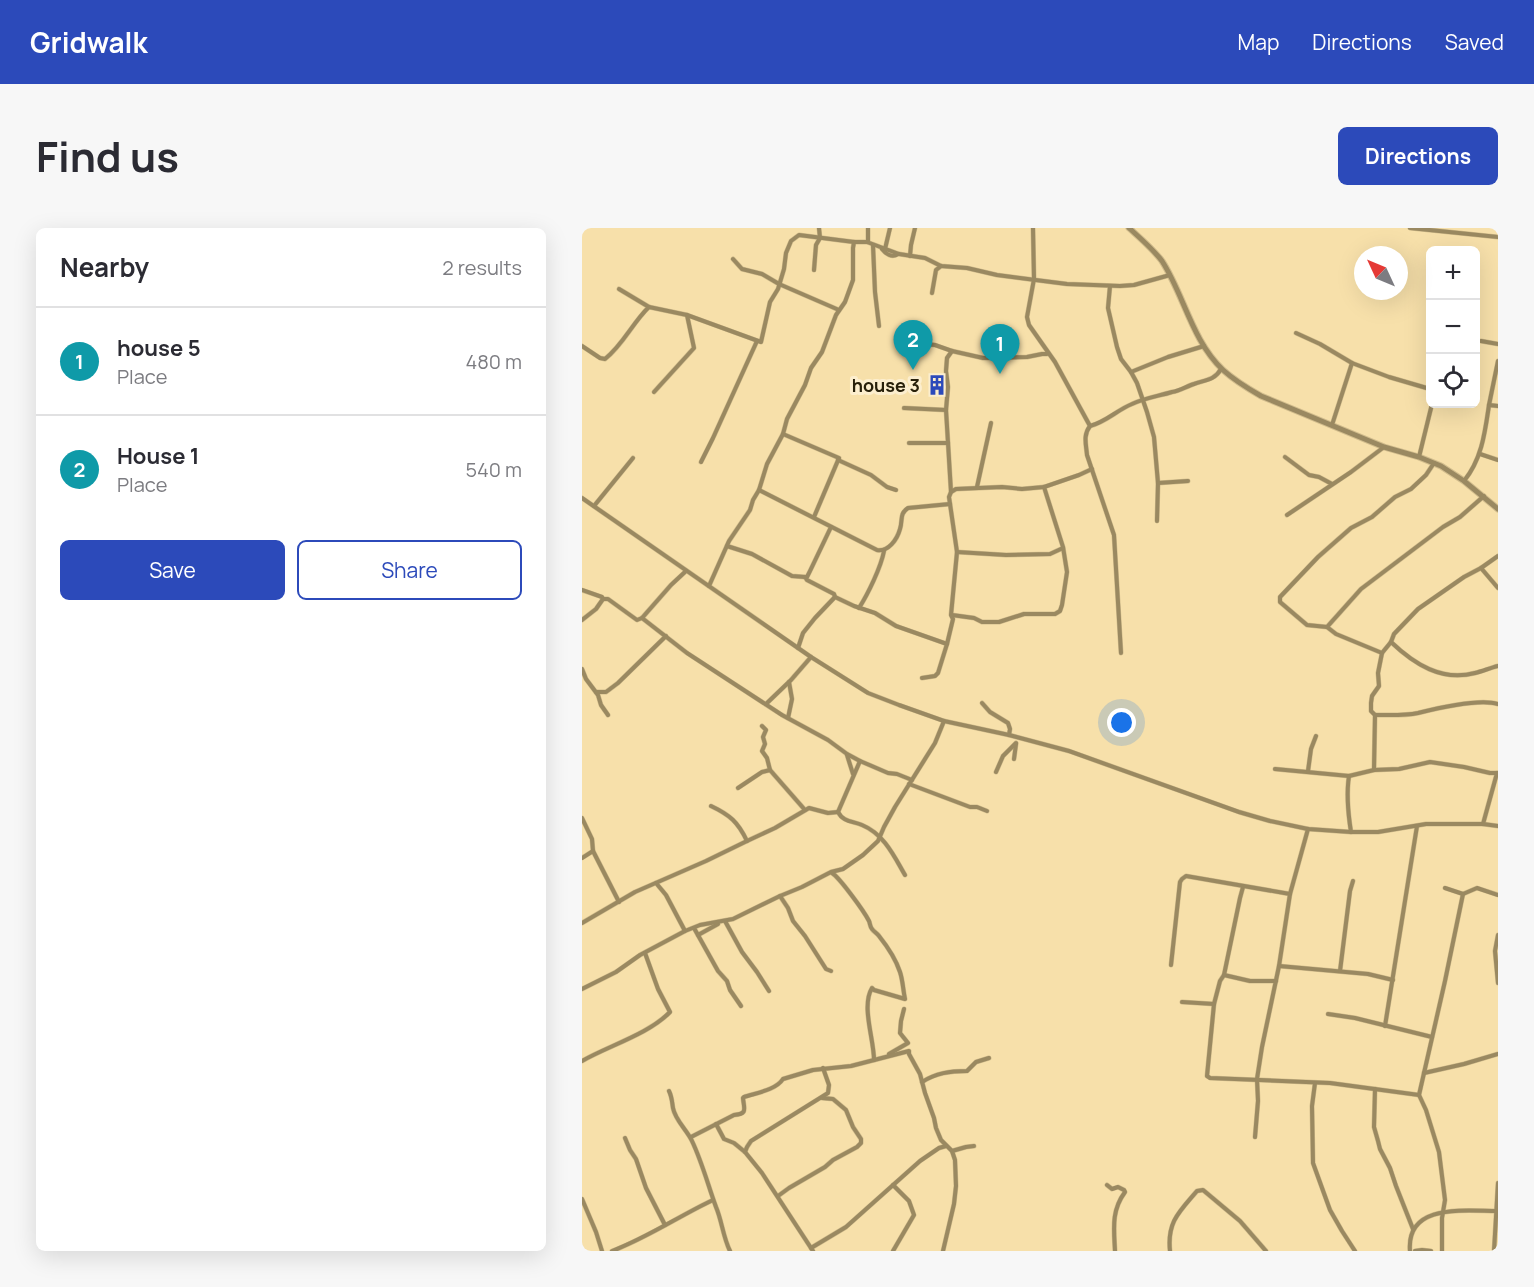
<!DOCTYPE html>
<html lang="en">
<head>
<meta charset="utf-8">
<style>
	:root { --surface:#fff; --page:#f7f7f7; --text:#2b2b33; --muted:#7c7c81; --line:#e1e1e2; --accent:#2c4aba }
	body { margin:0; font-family:Manrope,sans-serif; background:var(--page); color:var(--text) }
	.controls { position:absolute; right:18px; top:18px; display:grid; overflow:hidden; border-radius:9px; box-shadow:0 6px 24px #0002 }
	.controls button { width:54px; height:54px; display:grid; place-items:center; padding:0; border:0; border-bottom:2px solid var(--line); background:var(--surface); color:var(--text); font:30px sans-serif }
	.compass { position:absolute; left:772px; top:18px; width:54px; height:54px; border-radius:50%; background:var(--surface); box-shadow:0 6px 24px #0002; rotate:314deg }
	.you { position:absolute; left:540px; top:495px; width:21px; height:21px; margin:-15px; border:4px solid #fff; border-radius:50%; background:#1a73e8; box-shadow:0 0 0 9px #1a73e833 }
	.badge { display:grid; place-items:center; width:39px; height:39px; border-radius:50%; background:var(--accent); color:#fff; font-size:20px; font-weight:700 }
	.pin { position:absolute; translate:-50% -50px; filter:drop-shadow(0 2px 3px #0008) }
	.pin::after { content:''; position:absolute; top:32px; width:21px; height:18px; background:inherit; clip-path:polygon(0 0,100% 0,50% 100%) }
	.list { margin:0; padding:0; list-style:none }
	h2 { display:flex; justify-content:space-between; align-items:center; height:78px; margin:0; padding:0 24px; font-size:26px }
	h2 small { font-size:20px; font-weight:400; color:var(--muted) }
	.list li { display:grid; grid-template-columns:39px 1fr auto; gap:18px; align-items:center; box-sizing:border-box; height:108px; padding:0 24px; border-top:2px solid var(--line) }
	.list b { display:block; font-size:22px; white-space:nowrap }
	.list p { margin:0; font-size:20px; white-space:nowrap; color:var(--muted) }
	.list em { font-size:20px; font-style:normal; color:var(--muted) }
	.actions { display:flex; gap:12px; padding:18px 24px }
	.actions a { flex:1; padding:14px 0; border:2px solid var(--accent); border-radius:9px; text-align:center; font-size:21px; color:var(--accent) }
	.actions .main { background:var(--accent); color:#fff }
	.icon { flex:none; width:33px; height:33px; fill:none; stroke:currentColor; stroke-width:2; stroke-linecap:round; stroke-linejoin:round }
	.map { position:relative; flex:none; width:916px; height:1023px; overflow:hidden; border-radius:9px }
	header { display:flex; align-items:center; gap:36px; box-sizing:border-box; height:84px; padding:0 30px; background:var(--accent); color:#fff }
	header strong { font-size:28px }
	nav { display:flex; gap:33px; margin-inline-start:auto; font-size:21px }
	.intro { display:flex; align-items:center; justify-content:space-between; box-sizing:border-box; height:144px; padding:0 36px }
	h1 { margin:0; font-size:42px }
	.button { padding:15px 27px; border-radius:9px; background:var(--accent); color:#fff; font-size:21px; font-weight:700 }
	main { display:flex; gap:36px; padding:0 36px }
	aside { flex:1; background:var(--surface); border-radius:9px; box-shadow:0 6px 24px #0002 }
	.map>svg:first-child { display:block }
</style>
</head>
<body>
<header>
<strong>Gridwalk</strong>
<nav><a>Map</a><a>Directions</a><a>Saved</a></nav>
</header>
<div class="intro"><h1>Find us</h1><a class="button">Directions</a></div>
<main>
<aside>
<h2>Nearby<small>2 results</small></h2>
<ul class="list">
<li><span class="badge" style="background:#0f9aa8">1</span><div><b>house 5</b><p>Place</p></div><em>480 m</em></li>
<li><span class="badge" style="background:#0f9aa8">2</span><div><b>House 1</b><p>Place</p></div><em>540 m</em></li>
</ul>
<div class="actions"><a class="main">Save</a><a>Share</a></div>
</aside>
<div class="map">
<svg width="916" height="1023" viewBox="0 0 916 1023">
	<rect width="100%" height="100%" fill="#f7e0aa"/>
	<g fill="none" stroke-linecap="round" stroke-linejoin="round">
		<g stroke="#d2bd8d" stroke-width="5">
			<g id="minor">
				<polyline points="286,0 286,14"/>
				<polyline points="451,0 452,51 445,89 447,97 473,134 508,198"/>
				<polyline points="828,0 916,9"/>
				<polyline points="291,17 293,64 297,98"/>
				<path d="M300 21C304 26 310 30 316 26"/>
				<polyline points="303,21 308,0"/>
				<polyline points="328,28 329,17 333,0"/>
				<polyline points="151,31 160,41 180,46 197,56 257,82"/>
				<polyline points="232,42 234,17 238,10 237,0"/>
				<polyline points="528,58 526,80 535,119 539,131 549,144 555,155 565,184 572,209 576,255 575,293"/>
				<polyline points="37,61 67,79"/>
				<polyline points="350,65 354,42 359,38"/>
				<polyline points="714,105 738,116 770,135 807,149 848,161"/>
				<polyline points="899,113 916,116"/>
				<polyline points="333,115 353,117 370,123 401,130 445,129 460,126 465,126"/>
				<path d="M0 118 18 130 23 131C41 117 51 94 67 79L105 87 179 114 188 74 196 61 202 41 204 25 209 13 217 7 272 14H285L317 26 343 30 359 38 385 40 415 47 485 56 538 58 552 57 588 47"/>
				<polyline points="549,144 586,129 622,118"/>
				<polyline points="72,164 112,120 105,87"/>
				<polyline points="907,177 916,133"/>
				<polyline points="322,180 364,182"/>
				<polyline points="750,197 770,135"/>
				<polyline points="201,206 257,230 232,289"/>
				<polyline points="327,215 366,215"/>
				<polyline points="898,226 916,232"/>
				<polyline points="703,229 727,247 737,249 750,256"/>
				<polyline points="837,229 850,176"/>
				<polyline points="256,232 289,247 305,259 314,262"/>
				<polyline points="119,234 131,210 175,113"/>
				<path d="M882 253C900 231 903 204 907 177L916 178"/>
				<polyline points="576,255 606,253"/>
				<polyline points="395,259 409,195"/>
				<path d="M177 262 295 322C306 324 315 312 318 301 321 292 317 286 326 280L368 276"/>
				<polyline points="369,264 364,182 366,159 364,143 365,130 370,123"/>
				<polyline points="0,270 229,429 286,465 317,477 362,493 427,507 487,523 657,584 688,593 726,601 769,604 796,604 844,596 901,596 916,598"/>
				<polyline points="12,278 51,230"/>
				<polyline points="705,287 769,244 802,219"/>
				<polyline points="249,299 228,343 225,349 223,349 225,352 252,366 253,369 272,378 293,385 314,398 365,416"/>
				<polyline points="145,318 170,326 210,348 223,349"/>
				<polyline points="375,324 424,327 468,326 481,320"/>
				<polyline points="899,340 916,360"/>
				<polyline points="127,358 147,313 168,282 171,272 177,262 185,236 201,206 205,191 223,157 229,140 240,124 254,87 263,74 271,52 271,20 272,14"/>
				<polyline points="0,362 20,369 21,371 26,371 55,392 60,390 89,357 104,343"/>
				<path d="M277 380C286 366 299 339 302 323"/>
				<polyline points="370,387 392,390 400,394 417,394 442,386 473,386 478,383 480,377 485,344 481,319 462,259"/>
				<polyline points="60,390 105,425 200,487 246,512 265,526 278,533"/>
				<polyline points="0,392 14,381 21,371"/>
				<polyline points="745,399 779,361 861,299 878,289 902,268"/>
				<path d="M809 414C832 436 860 454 893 445 901 443 908 440 916 438"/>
				<polyline points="216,420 221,405 233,390 253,369"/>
				<path d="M539 425 532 307 505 227C504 216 501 207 508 198 524 194 535 182 550 176 563 170 577 168 590 164 598 163 605 158 612 156 623 152 633 152 639 141"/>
				<polyline points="800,425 754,406 745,399 725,397 698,374 698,369 736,329 769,300 790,289 813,269 829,261 844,247 852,235"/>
				<polyline points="0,441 4,451 16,467 19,477 26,487"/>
				<polyline points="340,450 353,448 356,445 365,416 371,391 369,387 375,324 367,269 369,264 374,261 420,259 440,261 462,259 497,247 510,241"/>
				<polyline points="14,464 24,464 36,455 84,408"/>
				<polyline points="400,475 408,484 426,495 428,501 427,507"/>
				<polyline points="184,476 209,452 229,429"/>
				<path d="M793 487C807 487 822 488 836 485 856 480 897 470 916 476"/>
				<polyline points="206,490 210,471 207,454"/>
				<polyline points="180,498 184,502 181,509 183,516 180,523 185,530 188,542"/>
				<polyline points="265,527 271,546"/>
				<polyline points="432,531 434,516"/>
				<polyline points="693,541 767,548 792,542 817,541 848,534 882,539 908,545 916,545"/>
				<polyline points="792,542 793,487 789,483 789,475 790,468 797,458 796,445 800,425 809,414 812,406 836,381 882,349 899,340 916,328"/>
				<polyline points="726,543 729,521 734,508"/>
				<polyline points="414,544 421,528 434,515"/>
				<path d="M767 548C764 567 766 585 769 604"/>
				<polyline points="327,556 388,579 395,579 405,583"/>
				<polyline points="156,560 180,544 188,542 223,582"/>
				<path d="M129 578C148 587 156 594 165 613L193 600 227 580 246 585 256 584"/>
				<polyline points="256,584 278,533 306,545 315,546 330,552"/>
				<path d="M256 584C261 594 271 593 280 597 302 606 312 628 323 647"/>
				<polyline points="0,590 10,611 11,623"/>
				<polyline points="901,596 915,545"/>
				<polyline points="0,630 11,623 37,674"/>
				<path d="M250 645C257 649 282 683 287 693 288 695 288 699 290 701 292 704 295 705 297 708 305 718 314 732 318 744 321 753 321 762 323 771L292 762 290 760C279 778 292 811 292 832"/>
				<polyline points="74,655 84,667 103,703"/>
				<polyline points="661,659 658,670 642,747 638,753 632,776 625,848 628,850 748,855 837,867"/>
				<polyline points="863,660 881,666 895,660 916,667"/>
				<polyline points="198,668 206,680 211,693 223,708 244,741 249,743"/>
				<polyline points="143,693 160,724 175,744 187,763"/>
				<polyline points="0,695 53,664 124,633 165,613"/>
				<polyline points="112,700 136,743 145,753 148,762 159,778"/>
				<polyline points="116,707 136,696"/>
				<polyline points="916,707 913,723 916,755"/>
				<polyline points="589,737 598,654 600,651 604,648 708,666"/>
				<polyline points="697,738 786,746 811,752"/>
				<polyline points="758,743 768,663 771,653"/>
				<polyline points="642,747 668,753 694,753"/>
				<polyline points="0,761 34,744 58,727 103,703 118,697 151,691 198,668 220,659 249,644 261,641 281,627 296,613 302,599 313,579 353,515 362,493"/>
				<polyline points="600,774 632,776"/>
				<polyline points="746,786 773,790 850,809"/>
				<polyline points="803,798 835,598"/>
				<polyline points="307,826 326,815 318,805 319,793 322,781"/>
				<path d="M0 833C26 818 67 806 88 784L76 761 63 725"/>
				<polyline points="842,845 882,836 916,826"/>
				<path d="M340 854C354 845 368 843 385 843L394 834 407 830"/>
				<polyline points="733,855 730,878 731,935 748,982 760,1003 773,1023"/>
				<polyline points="793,861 792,899 796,913 798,921 808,940 814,958 831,1001"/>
				<path d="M87 863C90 869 90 874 91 880 93 892 105 902 110 913 120 934 126 957 134 979 140 993 141 1009 148 1023"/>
				<polyline points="134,896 142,911 152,915 163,924 180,945 231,1023"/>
				<path d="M109 909 152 887C166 886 162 881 161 870L162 869C174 865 194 862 201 851L231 842 269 838 327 823V826L338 846 343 865 352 890 354 900 359 912 370 923 373 932 374 958 372 976 361 1023"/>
				<polyline points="673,909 676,873 675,851 680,819 697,738 708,666 726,601"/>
				<polyline points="43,910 48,922 54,931 64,960 83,997"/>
				<polyline points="370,923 384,919 392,918"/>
				<polyline points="163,924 165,919 169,913 246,865 247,857 241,840"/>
				<path d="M525 957 530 961 536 959 542 962 543 964C529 983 532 1001 533 1023"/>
				<polyline points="196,968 207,960 243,939 251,932 275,919 279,915 279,911 271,899 264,882 251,871 240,870"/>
				<polyline points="0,971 14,1004 20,1023"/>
				<polyline points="229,1020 264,999 338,933 357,920 364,918"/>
				<path d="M30 1023C65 1010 97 988 131 972"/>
				<polyline points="311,1023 332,987 327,973 311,957"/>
				<path d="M588 1023C585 994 597 984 615 963L621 962 658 993 684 1023"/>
				<path d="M828 1023C824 975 883 983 915 983"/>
				<polyline points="833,1023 840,1022 849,1023"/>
				<polyline points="860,1023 860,990 863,972 857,924 844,882 837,867 863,753 881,666"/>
				<polyline points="912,1023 916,955"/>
			</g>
		</g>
		<g stroke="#d2bd8d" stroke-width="7">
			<path id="tertiary" d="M547 0C558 10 571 21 580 33 602 67 610 113 641 142 652 152 665 160 679 168L802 219 837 229 859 238 882 253 916 281"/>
		</g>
		<use href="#minor" stroke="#9a8961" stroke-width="4"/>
		<use href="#tertiary" stroke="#9a8961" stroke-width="5"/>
	</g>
	<defs>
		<g id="building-bare" transform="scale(1.62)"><path d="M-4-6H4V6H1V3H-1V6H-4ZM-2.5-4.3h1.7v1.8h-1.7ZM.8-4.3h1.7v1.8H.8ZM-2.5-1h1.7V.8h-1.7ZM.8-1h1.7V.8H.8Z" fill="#2c4aba" stroke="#fceece" stroke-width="2.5" paint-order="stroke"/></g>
	</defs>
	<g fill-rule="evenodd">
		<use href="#building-bare" x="355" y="157"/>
	</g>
	<g text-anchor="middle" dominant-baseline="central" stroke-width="6" stroke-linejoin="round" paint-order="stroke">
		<g font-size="18" font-weight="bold" fill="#28200a" stroke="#fceece" text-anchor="end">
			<text x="338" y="157">house 3</text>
		</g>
	</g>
</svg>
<div class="controls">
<button>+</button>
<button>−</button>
<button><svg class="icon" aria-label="locate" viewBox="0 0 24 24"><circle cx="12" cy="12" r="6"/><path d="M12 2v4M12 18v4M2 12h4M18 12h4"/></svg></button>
</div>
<svg class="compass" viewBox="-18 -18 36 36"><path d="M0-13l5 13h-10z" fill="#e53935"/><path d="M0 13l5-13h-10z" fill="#7c7c81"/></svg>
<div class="you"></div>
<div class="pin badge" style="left:418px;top:146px;background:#0f9aa8">1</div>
<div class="pin badge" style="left:331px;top:142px;background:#0f9aa8">2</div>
</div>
</main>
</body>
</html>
